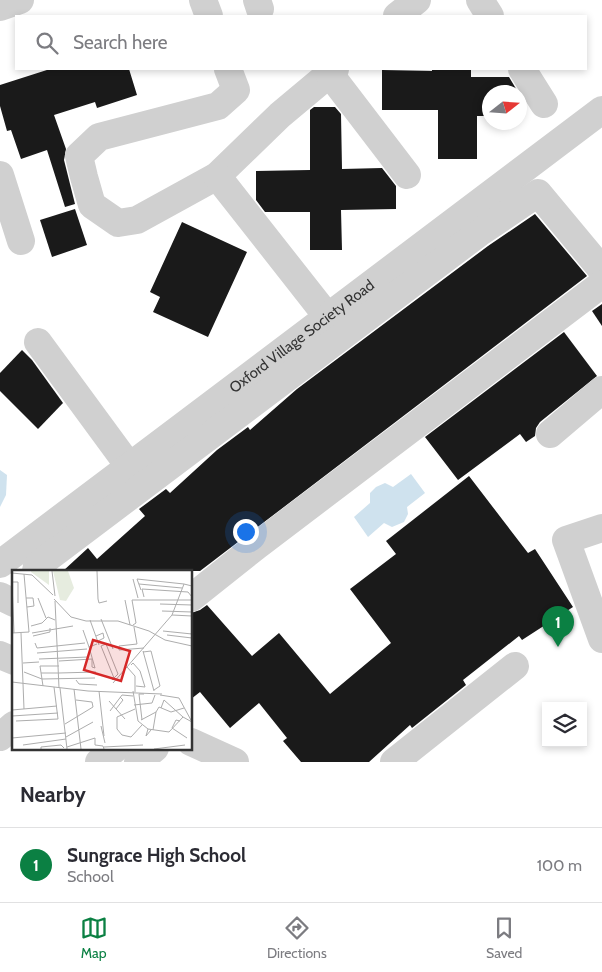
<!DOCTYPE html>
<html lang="en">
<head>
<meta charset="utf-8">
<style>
	:root { --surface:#fff; --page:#f2f2f3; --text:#2b2b33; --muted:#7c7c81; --line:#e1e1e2; --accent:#0b8043 }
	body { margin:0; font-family:Cabin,sans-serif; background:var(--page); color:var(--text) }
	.controls { position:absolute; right:15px; bottom:15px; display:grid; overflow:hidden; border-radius:0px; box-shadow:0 2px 8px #0003 }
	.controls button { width:45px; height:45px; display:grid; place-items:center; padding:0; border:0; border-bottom:1px solid var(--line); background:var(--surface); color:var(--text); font:25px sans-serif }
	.compass { position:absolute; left:482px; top:85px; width:45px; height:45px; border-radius:50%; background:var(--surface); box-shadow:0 2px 8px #0003; rotate:73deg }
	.you { position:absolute; left:245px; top:531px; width:18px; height:18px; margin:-12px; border:4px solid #fff; border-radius:50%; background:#1a73e8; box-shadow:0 0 0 8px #1a73e833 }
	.badge { display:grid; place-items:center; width:32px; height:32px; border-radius:50%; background:var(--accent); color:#fff; font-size:16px; font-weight:700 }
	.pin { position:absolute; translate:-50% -41px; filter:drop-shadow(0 1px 2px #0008) }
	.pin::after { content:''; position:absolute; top:26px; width:18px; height:15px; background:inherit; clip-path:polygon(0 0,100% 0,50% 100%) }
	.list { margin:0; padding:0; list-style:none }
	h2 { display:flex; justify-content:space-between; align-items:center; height:65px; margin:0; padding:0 20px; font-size:21px }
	h2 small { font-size:16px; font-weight:400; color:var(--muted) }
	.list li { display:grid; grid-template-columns:32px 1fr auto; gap:15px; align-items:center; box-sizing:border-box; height:75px; padding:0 20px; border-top:1px solid var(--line) }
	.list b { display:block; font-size:19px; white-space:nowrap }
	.list p { margin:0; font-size:16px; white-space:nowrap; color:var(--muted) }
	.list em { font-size:16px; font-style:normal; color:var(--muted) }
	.icon { flex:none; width:28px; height:28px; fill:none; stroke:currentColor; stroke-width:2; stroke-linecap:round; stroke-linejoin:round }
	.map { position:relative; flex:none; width:602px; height:762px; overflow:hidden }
	.search { position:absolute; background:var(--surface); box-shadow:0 2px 8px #0003; left:15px; right:15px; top:15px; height:55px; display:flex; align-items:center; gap:12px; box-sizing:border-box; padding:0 18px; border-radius:0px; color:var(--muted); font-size:19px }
	.sheet { height:140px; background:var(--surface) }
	nav { display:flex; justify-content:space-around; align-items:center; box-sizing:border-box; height:70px; border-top:1px solid var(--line); background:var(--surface); font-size:14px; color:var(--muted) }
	nav a { display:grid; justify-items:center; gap:2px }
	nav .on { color:var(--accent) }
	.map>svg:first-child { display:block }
</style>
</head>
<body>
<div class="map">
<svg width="602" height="762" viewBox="0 0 602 762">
	<rect width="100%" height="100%" fill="#fff"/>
	<g fill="#cfe2ee">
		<polygon points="0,470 7,475 6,495 0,507"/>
		<polygon points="411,474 425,493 407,507 408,514 404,522 392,527 384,523 368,537 354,517 370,503 370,493 376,487 385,483 393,487"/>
	</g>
	<g fill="#1a1a1a">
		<polygon points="50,69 129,69 137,95 97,108 95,102 54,115 66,149 64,160 75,204 65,207 47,150 21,159 11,130 7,131 0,106 0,85"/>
		<polygon points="432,69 471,69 471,77 509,77 518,92 490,92 490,116 477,116 477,159 438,159 438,110 382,110 382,70 432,71"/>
		<polygon points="314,107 335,107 341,114 342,169 382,168 396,186 396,209 341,210 342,250 310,250 310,212 265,212 256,200 256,171 310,170 310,110"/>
		<polygon points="75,209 87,245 52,257 40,220"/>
		<polygon points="535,214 587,276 200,571 63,571 88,548 97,559 145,516 139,509 166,489 170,493 217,450 248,427 250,430 297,389 488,246"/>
		<polygon points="182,222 247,252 208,337 153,312 160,297 150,292"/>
		<polygon points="602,304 602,326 592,311"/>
		<polygon points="564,332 597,376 540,422 536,428 535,436 526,442 520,434 458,480 425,437"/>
		<polygon points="22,350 32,360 63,403 38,429 0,391 0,373"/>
		<polygon points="469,476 528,553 535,549 573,607 522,640 519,636 463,680 466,685 412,728 410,725 369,762 301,762 283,741 287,738 259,703 230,728 200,692 191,699 191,613 200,610 207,605 252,656 279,633 330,694 391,643 350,589 396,554 386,541"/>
	</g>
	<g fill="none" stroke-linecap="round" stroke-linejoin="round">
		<g stroke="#d0d0d0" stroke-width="28">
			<polyline points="203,0 209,16"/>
			<polyline points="257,0 260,9"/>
			<polyline points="480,0 490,16"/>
			<polyline points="0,7 20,0"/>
			<polyline points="397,16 417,0"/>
			<polyline points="228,69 236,90 218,106 99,137 79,156 84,177 92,205 118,223 137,220 217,176 280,115 335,69"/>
			<polyline points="522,69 544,104"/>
			<polyline points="329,73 407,175"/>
			<polyline points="0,175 21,241"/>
			<polyline points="217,176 327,316"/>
			<polyline points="38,342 129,466"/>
			<polyline points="550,434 602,390"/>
			<polyline points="602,528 566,540 602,639"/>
			<path id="s1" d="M0 564 602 110"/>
			<polyline points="36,571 37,566 479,233 538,193 602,270"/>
			<polyline points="0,596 14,603"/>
			<polyline points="191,598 259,544 602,284"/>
			<polyline points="0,655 14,661"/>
			<polyline points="0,737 14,725"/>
			<polyline points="191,742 235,762"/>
			<polyline points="99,762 116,748"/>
			<polyline points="138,762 155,748"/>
			<polyline points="394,762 515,666"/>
		</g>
	</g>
	<g text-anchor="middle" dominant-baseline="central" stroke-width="5" stroke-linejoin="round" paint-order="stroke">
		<g font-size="15" fill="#333" stroke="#fff">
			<text stroke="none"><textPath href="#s1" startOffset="378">Oxford Village Society Road</textPath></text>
		</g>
	</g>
	<g transform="translate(12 570)">
		<rect width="180" height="180" fill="#fff"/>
		<path d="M19 1H37V15L19 2ZM41 1H56L62 18 54 31 48 30Z" fill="#e6ecdf"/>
		<path fill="none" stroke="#adadad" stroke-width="1" d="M40 1 43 26M85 1 86 29 87 33 95 31M0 3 20 5 41 25M121 9 126 28M0 12H6V33M0 13 2 63M127 14 170 18M129 20 125 9 172 14M132 27 130 19 176 22 180 27M14 28H21L22 36 15 37M26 28 34 48M42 29 59 47 74 51H106L137 61 153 70 180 76M113 30 118 55M43 31 47 118M148 34 180 35M150 41 180 42M160 45 180 46M89 49 101 79M78 50 87 75M121 55 124 53 120 30H180M19 56 30 53 36 47 43 50M71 60 77 77M151 61 180 64M0 63 17 62 12 4M9 63 12 139M20 63 61 56M155 65 180 68M21 66 38 62V58M84 66 91 63 92 68 86 71M23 73 25 78 73 73M107 76 125 74 122 57M107 76V80L132 78M131 81 142 121M131 82 139 81 148 116 142 120M25 83 75 79M27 89 76 87M47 91 80 89V97L83 98 77 77 85 74M11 93 27 92M119 95 121 93 128 101 133 117 124 116M115 97 123 106V122M12 102 30 109 83 108M29 103H47M47 103 84 102M64 110 67 114 85 115M100 110 106 104 94 74 89 76 102 108M0 112 76 121 150 124M101 113 160 45 172 14 180 16M31 116 28 96H47M48 118 55 179M62 119 69 179M87 121 92 166M121 121 126 151 136 159 157 162 171 147 180 152M148 125 167 128 180 152M97 131 113 149M122 135 140 133 143 125M149 138 152 130 171 147M104 139 111 130 108 127M123 139 105 147V159L110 165 119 167 130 155M0 140 45 136M98 141 110 125 121 126M0 146 46 143M129 150 144 142 147 137 159 142 172 138M130 150 127 124H132M4 151 46 149 42 117M168 151 164 150 160 158 175 168M53 154 81 137 80 132 64 130M89 156 93 173M136 159 134 166 139 160M141 160 144 142M54 167 81 152M0 168 54 163M11 175 54 169M55 177 83 168V175L91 176 92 179M92 177 131 175M29 179V177L49 175 52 178M142 179 173 175"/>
		<path fill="#d62828" fill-opacity="0.15" stroke="#d62828" stroke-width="2.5" d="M81 70 118 81 109 111 72 100Z"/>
		<rect width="180" height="180" fill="none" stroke="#333" stroke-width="2.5"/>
	</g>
</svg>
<div class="controls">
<button><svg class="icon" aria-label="layers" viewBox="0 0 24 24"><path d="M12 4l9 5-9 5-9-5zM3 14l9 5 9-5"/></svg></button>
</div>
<svg class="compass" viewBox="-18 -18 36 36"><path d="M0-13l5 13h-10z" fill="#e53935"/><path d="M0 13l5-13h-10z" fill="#7c7c81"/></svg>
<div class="you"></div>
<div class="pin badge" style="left:558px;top:647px">1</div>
<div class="search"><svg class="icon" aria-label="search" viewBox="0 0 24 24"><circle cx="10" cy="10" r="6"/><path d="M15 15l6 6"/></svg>Search here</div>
</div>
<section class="sheet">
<h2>Nearby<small></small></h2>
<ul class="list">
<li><span class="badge">1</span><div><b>Sungrace High School</b><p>School</p></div><em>100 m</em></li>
</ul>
</section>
<nav>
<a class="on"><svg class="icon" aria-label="map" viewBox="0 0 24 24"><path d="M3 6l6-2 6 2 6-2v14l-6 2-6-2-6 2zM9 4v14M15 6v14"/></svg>Map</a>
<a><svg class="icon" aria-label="directions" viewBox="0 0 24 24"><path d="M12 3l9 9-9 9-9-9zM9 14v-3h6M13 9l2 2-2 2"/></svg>Directions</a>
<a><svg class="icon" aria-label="saved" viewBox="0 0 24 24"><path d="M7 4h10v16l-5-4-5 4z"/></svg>Saved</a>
</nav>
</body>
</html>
